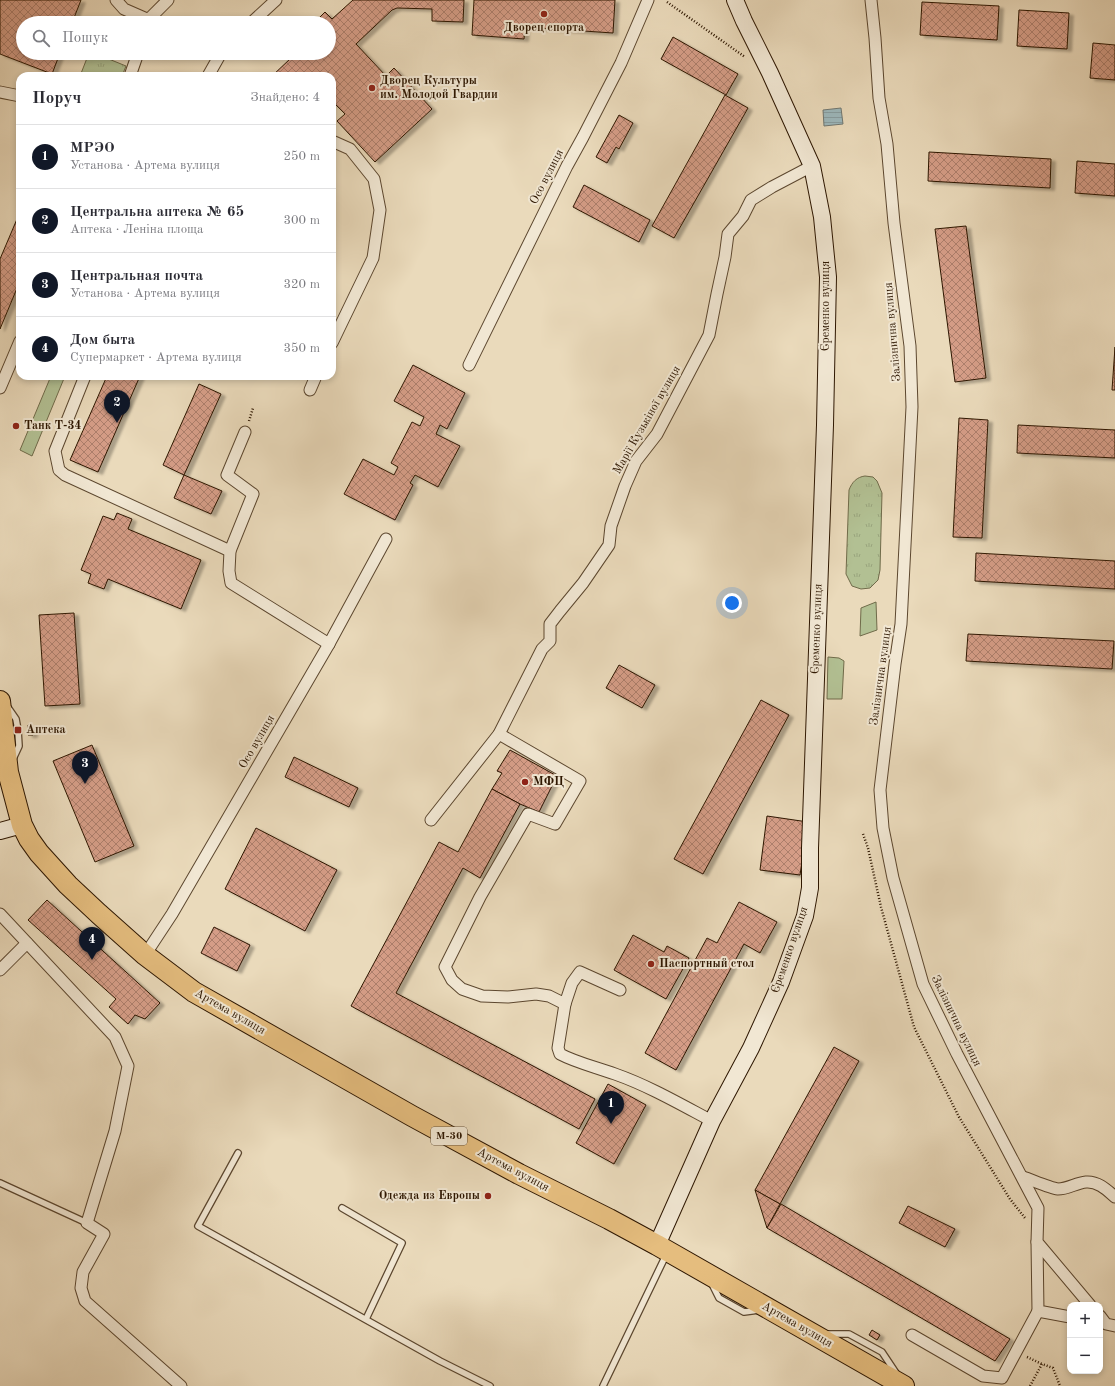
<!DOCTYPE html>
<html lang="uk">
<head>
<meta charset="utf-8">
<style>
	:root { --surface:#fff; --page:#f2f2f3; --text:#2b2b33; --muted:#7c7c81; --line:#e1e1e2; --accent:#111827 }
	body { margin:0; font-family:"Old Standard TT",serif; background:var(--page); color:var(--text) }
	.controls { position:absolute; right:12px; bottom:12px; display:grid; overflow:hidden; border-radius:8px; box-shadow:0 2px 6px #0003 }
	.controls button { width:36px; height:36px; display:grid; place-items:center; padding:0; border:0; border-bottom:1px solid var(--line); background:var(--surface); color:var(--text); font:20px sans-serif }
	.you { position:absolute; left:732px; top:603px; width:14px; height:14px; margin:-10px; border:3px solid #fff; border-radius:50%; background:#1a73e8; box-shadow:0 0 0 6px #1a73e833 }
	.badge { display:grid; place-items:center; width:26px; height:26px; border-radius:50%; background:var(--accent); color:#fff; font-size:13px; font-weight:700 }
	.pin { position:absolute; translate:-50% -33px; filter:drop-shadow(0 1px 2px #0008) }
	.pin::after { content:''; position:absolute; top:21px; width:14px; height:12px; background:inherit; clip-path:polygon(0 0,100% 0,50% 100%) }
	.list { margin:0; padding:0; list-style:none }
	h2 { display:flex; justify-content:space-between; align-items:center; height:52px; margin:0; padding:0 16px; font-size:17px }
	h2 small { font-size:13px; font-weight:400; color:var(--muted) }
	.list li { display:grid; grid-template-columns:26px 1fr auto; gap:12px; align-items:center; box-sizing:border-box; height:64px; padding:0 16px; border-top:1px solid var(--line) }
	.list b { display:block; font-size:15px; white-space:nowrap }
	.list p { margin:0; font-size:13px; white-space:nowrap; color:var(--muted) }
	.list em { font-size:13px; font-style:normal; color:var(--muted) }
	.icon { flex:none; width:22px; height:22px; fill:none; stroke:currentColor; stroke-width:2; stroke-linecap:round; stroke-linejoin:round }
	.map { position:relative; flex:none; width:1115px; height:1386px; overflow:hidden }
	.search { position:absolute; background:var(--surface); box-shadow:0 2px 6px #0003; left:16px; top:16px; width:320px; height:44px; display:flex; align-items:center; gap:10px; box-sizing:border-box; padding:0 14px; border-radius:22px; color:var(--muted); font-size:15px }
	.panel { position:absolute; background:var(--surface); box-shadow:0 2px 6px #0003; left:16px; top:72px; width:320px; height:308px; border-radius:12px }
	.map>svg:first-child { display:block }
</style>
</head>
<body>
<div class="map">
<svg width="1115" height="1386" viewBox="0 0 1115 1386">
	<defs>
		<pattern id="park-tufts" width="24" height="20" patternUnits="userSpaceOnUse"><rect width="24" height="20" fill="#b2c093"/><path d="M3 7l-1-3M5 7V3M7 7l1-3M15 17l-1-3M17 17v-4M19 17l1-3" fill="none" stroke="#99a47d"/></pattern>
		<pattern id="water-rules" width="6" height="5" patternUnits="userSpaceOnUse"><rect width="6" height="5" fill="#9db8bc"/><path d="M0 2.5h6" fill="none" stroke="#889da0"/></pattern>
		<pattern id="building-cross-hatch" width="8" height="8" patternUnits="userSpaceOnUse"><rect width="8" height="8" fill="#d59d87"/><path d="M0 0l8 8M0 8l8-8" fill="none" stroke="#ad7f6c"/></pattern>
		<filter id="shadow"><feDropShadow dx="4.5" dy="2.5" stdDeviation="1" flood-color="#0004"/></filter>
	</defs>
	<rect width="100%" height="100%" fill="#eadabb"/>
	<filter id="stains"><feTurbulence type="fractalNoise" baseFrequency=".005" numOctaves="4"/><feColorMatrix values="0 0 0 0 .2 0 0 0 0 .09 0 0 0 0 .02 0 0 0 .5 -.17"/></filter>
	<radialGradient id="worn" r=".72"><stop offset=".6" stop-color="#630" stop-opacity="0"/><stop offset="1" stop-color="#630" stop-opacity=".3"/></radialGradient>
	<g fill="#b2c093" stroke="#706b4a">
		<polygon points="51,376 65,376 32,456 20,450"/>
		<polygon points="876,602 877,630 860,636 861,608"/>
		<polygon points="828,657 839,658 844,661 842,699 827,699"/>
	</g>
	<g fill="url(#park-tufts)" stroke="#706b4a">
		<polygon points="89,53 94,53 126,66 122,76 80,76"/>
		<path d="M865 476 873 477 877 481 882 493 880 570 878 580 870 588 861 589 852 586 846 574 849 490C852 482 857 477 865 476Z"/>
	</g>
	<polygon fill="url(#water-rules)" stroke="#707771" points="841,108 843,124 824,126 823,110"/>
	<g fill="url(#building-cross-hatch)" stroke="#2d1600" filter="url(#shadow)">
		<polygon points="0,0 81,0 72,23 23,23 23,53 60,53 52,74 0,54"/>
		<polygon points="353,0 464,0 463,22 432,21 432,9 397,8 392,10 356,44 386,76 394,68 432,109 375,162 337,121 345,114 332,101 332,76 272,76 291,58 287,53 329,53 329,23 314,23 325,12 332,19"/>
		<polygon points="474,0 615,0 613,33 525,27 524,39 472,35"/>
		<polygon points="922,2 999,6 997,40 920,35"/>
		<polygon points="1019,10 1069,13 1067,49 1017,46"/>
		<polygon points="673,37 738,74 726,95 661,59"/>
		<polygon points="1093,43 1115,45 1115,80 1090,78"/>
		<polygon points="725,95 748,108 674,238 652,226"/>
		<polygon points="619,115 633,123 619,149 616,147 607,163 596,157"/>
		<polygon points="929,152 1051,159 1050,188 928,181"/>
		<polygon points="1077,161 1115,164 1115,196 1075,193"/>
		<polygon points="584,185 650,220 639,242 573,207"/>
		<polygon points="20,212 20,281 0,329 0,259"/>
		<polygon points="966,226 986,378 955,382 935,229"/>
		<polygon points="1115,347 1115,390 1112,390"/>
		<polygon points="413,365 465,393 447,429 440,425 436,434 460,446 438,487 415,475 410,483 413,485 395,520 344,494 363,459 394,475 398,467 391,463 412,422 420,426 424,417 394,401"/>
		<polygon points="107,376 140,376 98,472 70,460"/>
		<polygon points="199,384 221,394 184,475 163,465"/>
		<polygon points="959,418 988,420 982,538 953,537"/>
		<polygon points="1018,425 1115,430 1115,458 1017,453"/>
		<polygon points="184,475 222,491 211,514 174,498"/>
		<polygon points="117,513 132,519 128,529 201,560 181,609 108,579 104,589 88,583 91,574 81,570 103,516 114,520"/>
		<polygon points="976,553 1115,561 1115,589 975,581"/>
		<polygon points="74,613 80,704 45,706 39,615"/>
		<polygon points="968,634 1114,641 1112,669 966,661"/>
		<polygon points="619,665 655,685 642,708 606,688"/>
		<polygon points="761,700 789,715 703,874 674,859"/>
		<polygon points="28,725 33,726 33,735 28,735"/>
		<polygon points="92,745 134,846 95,862 53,761"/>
		<polygon points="510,750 557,776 539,812 520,804 492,789 502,773 497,771"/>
		<polygon points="294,757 358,788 349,807 285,777"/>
		<polygon points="492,789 520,804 480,878 463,868 396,993 595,1099 579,1129 351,1006 439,842 458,852"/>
		<polygon points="767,816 808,822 800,875 760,870"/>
		<polygon points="256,828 337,870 305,931 225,889"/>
		<polygon points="47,900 160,1003 145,1019 135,1015 128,1024 109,1007 116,999 28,920"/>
		<polygon points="739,902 777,922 760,953 744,944 676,1070 645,1053 707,938 717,943"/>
		<polygon points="214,927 250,945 237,971 201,953"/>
		<polygon points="633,935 664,952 667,946 689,958 666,999 614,970"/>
		<polygon points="834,1047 859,1061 780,1204 755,1190"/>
		<polygon points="608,1084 646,1105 614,1164 576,1143"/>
		<polygon points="755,1190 780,1204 767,1228"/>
		<polygon points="781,1204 1010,1339 995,1361 767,1228"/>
		<polygon points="908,1206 955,1229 945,1247 899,1223"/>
		<polygon points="872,1330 880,1335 877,1340 869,1335"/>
	</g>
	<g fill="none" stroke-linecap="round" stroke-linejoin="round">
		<g stroke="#5c472f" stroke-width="8">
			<g id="lane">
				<polyline points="7,706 16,719 18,730 19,746 13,759"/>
				<polyline points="238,1153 198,1226 440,1361 490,1386"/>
				<polyline points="0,1183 87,1223"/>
				<polyline points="342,1208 402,1243 366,1319"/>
				<polyline points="711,1282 719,1298 744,1312 759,1310"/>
				<polyline points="827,1334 849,1334 882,1352 896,1373"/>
				<polyline points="603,1386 667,1253"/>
			</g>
		</g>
		<g stroke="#5c472f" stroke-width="13">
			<g id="street">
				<polyline points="116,0 124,9 156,23"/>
				<polyline points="871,0 875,38 879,98 887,144 894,223 910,346 912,407 901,624 895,664 880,790 883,828 893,878 923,984 957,1054 1038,1208 1037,1242 1090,1305"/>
				<polyline points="148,23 149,19 168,0"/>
				<polyline points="251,23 276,0"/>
				<polyline points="130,76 138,53"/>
				<polyline points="208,76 221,53"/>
				<polyline points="0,92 20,96"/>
				<polyline points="332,141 350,149 374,179 380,210 373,258 332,343"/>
				<polyline points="469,365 567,166 583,137 621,63 648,0"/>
				<polyline points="85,376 55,451 59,470 65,475 230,551"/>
				<polyline points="0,388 20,341"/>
				<polyline points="310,390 316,376"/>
				<polyline points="245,432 227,475 253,494 230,551 229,571 231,583 329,644"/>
				<polyline points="499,734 580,781 555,824 528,814 480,897 445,967 452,980 462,989 482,996 508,997 536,994 549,996 565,1004 572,983 580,972 620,990"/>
				<polyline points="431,820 499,734 542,649 550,641 550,624 560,611 583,583 609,545 611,526 625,486 636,461 657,434 709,335 717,294 725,257 728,234 743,216 751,200 772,187 812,166"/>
				<polyline points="0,914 115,1037 128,1066 115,1131 87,1223 104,1234 83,1272 81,1288 85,1301 181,1386"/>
				<polyline points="145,955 172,914 329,644 386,539"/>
				<polyline points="0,970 27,943"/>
				<path d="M565 1004 558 1048 560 1054C577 1063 596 1067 615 1074 649 1086 680 1104 712 1121"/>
				<path d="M1023 1177C1032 1180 1050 1188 1058 1189 1068 1189 1076 1183 1086 1182 1098 1181 1107 1190 1115 1197"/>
				<polyline points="1037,1242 1038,1311 1070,1317"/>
				<polyline points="1100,1316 1106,1324 1115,1326"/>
				<polyline points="912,1335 983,1376 1002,1378 1038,1311"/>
			</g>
		</g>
		<g stroke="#2d1600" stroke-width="18">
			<g id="secondary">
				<polyline points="0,831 22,825"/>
				<polyline points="657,1245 712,1121 751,1048 781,982 805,916 810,888 810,848 825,425 828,277 822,217 812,166 770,73 744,21 735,0"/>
			</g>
		</g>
		<g stroke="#2d1600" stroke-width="22">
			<polyline id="highway" points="0,701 8,772 22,825 29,839 39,853 68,885 99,914 145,955 194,992 412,1116 519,1174 609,1219 657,1245 904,1386"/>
		</g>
		<g stroke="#2d1600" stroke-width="2.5" stroke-dasharray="1 2" stroke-linecap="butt">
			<polyline points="667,2 745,57"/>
			<polyline points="249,421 253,408"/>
			<polyline points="863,834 868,848 881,907 914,1027 959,1117 1010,1199 1025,1218"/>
			<polyline points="1027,1357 1042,1364"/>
			<polyline points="1030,1386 1042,1364 1053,1368 1060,1386"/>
		</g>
		<use href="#lane" stroke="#f1e7d3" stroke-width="5.5"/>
		<use href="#street" stroke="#f1e7d3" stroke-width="11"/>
		<use href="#secondary" stroke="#f1e7d3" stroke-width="16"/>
		<use href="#highway" stroke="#e5bd7e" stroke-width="20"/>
	</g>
	<g fill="#8f2418" stroke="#f1e7d3" stroke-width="1.5">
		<circle cx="544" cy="14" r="4"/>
		<circle cx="372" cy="88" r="4"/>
		<circle cx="16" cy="426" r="4"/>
		<rect x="14" y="726" width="8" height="8" rx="2"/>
		<circle cx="525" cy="782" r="4"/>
		<circle cx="651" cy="964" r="4"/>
		<circle cx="488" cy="1196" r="4"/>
	</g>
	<g text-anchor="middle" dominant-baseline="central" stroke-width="4" stroke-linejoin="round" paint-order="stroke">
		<rect fill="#f1e7d3" stroke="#68553f" stroke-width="1" x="431" y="1127" width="36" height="18" rx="3"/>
		<g font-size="11" font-weight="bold" fill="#2d1600">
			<text x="449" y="1136">М-30</text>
		</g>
		<g font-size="12" font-weight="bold" fill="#2d1600" stroke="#f1e7d3" text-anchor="start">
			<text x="544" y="28" text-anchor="middle">Дворец спорта</text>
			<text x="380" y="81">Дворец Культуры<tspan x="380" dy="14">им. Молодой Гвардии</tspan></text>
			<text x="24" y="426">Танк Т-34</text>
			<text x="26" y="730">Аптека</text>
			<text x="533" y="782">МФЦ</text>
			<text x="659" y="964">Паспортный стол</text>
			<text x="480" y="1196" text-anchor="end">Одежда из Европы</text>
		</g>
		<g font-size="12" fill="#2d1600" stroke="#f1e7d3">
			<text transform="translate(547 177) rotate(-63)">Осо вулиця</text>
			<text transform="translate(826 306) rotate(-90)">Єременко вулиця</text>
			<text transform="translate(893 332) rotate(-95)">Залізнична вулиця</text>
			<text transform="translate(647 420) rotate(-60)">Марії Кузькіної вулиця</text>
			<text transform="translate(817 629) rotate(-88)">Єременко вулиця</text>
			<text transform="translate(881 676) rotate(-82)">Залізнична вулиця</text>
			<text transform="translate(257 742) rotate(-60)">Осо вулиця</text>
			<text transform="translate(790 950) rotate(-71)">Єременко вулиця</text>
			<text transform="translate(230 1012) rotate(30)">Артема вулиця</text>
			<text transform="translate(956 1021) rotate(64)">Залізнична вулиця</text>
			<text transform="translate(513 1170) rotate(28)">Артема вулиця</text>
			<text transform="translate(797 1325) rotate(30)">Артема вулиця</text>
		</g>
	</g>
	<rect width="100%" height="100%" filter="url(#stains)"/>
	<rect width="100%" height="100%" fill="url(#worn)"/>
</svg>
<div class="controls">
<button>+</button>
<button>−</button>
</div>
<div class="you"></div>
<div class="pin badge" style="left:611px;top:1124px">1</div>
<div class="pin badge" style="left:117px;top:423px">2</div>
<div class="pin badge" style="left:85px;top:784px">3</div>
<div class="pin badge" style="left:92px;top:960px">4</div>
<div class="search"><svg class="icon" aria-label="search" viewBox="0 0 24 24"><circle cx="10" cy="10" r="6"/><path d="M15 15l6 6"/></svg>Пошук</div>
<section class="panel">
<h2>Поруч<small>Знайдено: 4</small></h2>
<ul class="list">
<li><span class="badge">1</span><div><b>МРЭО</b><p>Установа · Артема вулиця</p></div><em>250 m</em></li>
<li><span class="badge">2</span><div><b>Центральна аптека № 65</b><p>Аптека · Леніна площа</p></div><em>300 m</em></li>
<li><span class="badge">3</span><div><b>Центральная почта</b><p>Установа · Артема вулиця</p></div><em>320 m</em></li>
<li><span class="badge">4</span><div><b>Дом быта</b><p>Супермаркет · Артема вулиця</p></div><em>350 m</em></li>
</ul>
</section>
</div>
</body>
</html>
